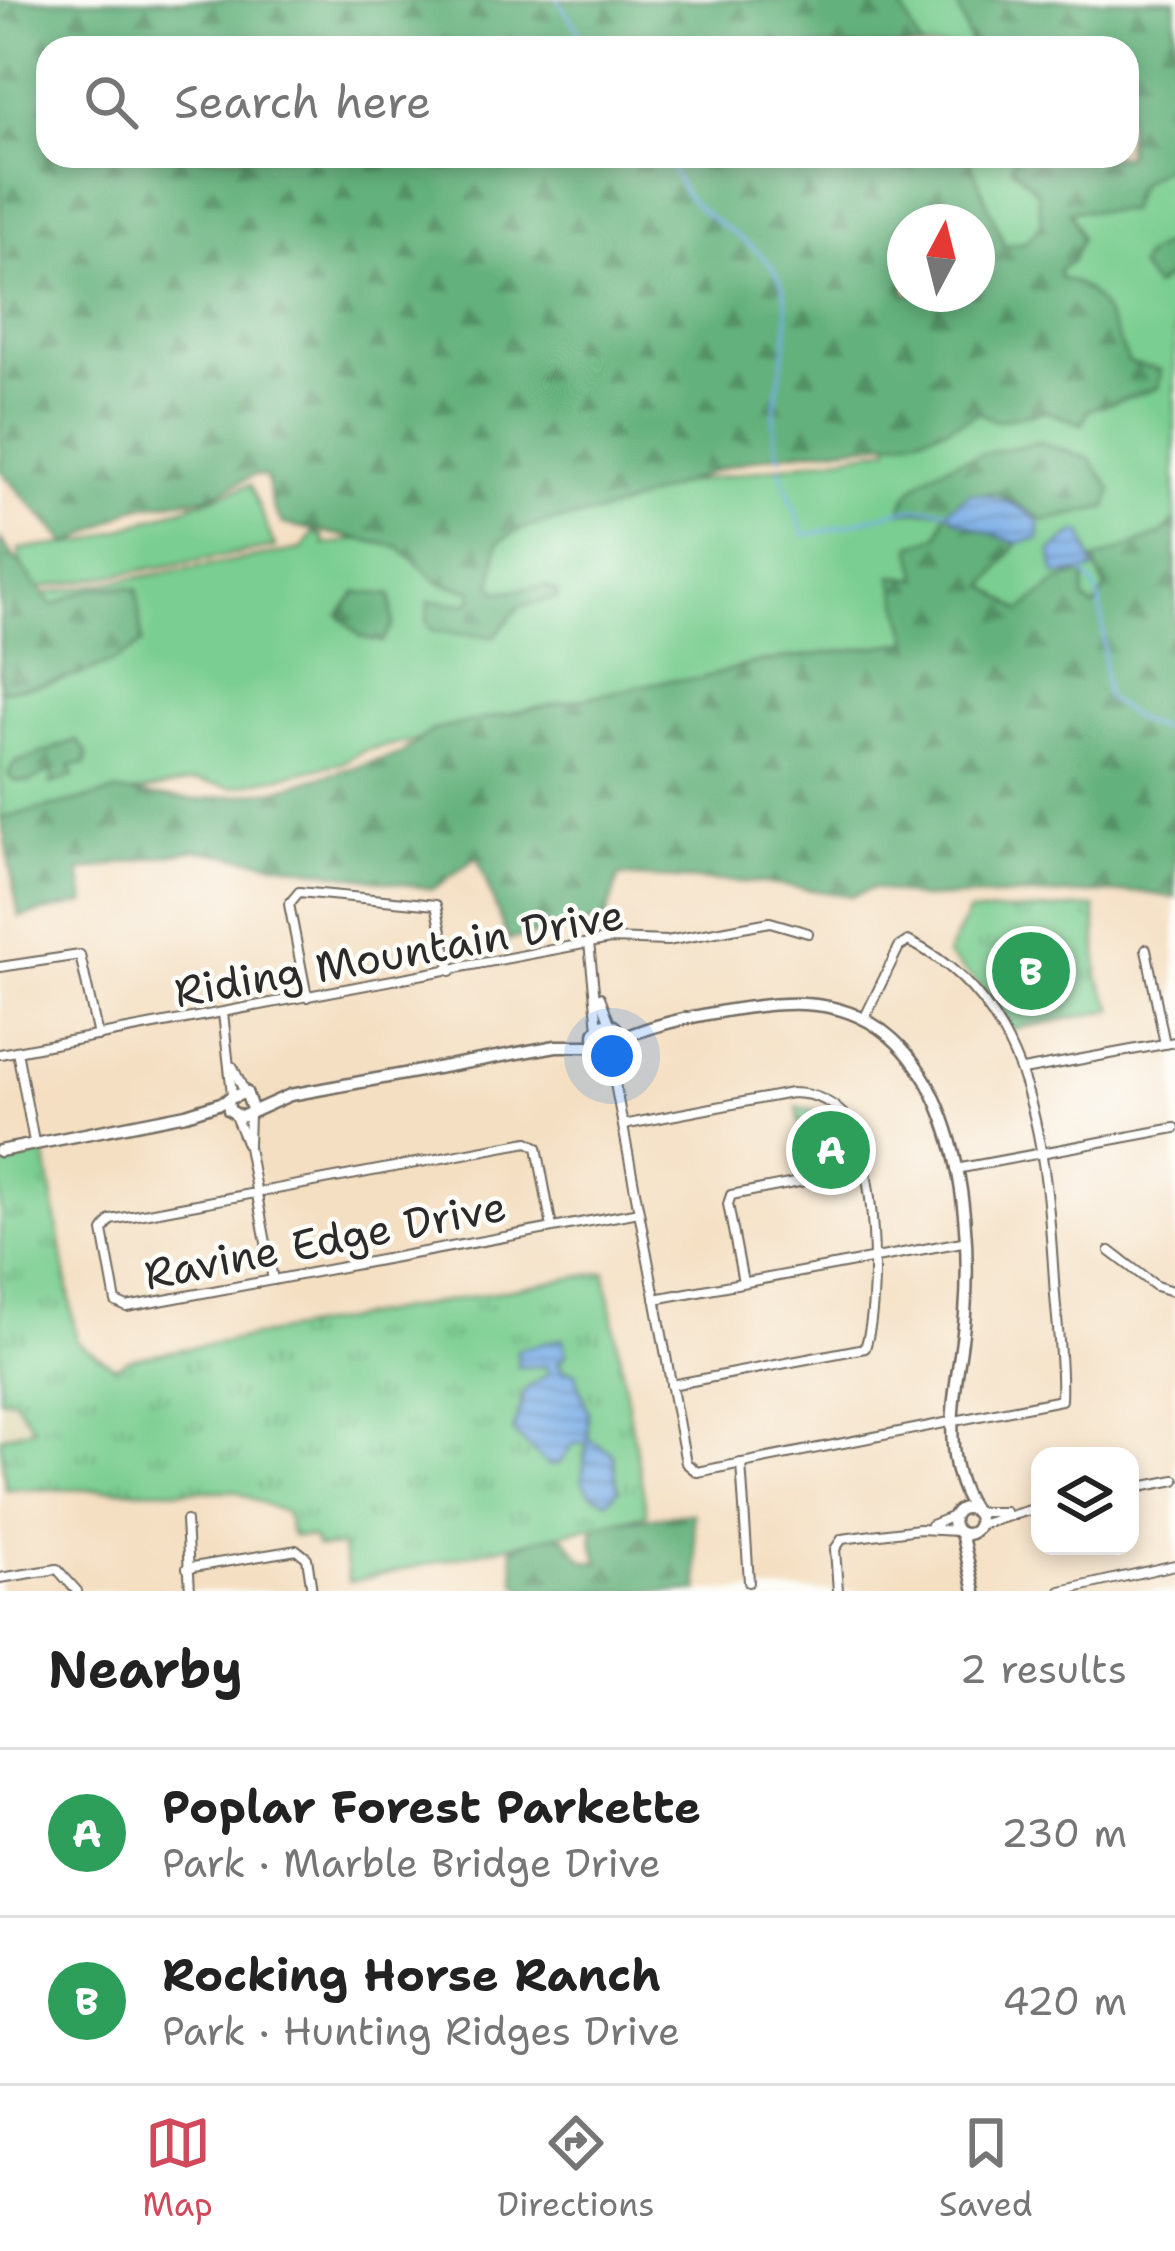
<!DOCTYPE html>
<html lang="en">
<head>
<meta charset="utf-8">
<style>
	:root { --surface:#fff; --page:#f6f6f6; --text:#222; --muted:#767676; --line:#e0e0e0; --accent:#d1495b }
	body { margin:0; font-family:"Shantell Sans",sans-serif; background:var(--page); color:var(--text) }
	.controls { position:absolute; right:36px; bottom:36px; display:grid; overflow:hidden; border-radius:24px; box-shadow:0 6px 18px #0003 }
	.controls button { width:108px; height:108px; display:grid; place-items:center; padding:0; border:0; border-bottom:3px solid var(--line); background:var(--surface); color:var(--text); font:60px sans-serif }
	.compass { position:absolute; left:887px; top:204px; width:108px; height:108px; border-radius:50%; background:var(--surface); box-shadow:0 6px 18px #0003; rotate:7deg }
	.you { position:absolute; left:612px; top:1056px; width:42px; height:42px; margin:-30px; border:9px solid #fff; border-radius:50%; background:#1a73e8; box-shadow:0 0 0 18px #1a73e833 }
	.badge { display:grid; place-items:center; width:78px; height:78px; border-radius:50%; background:var(--accent); color:#fff; font-size:39px; font-weight:700 }
	.pin { position:absolute; translate:-50% -50%; border:6px solid #fff; box-shadow:0 3px 12px #0006 }
	.list { margin:0; padding:0; list-style:none }
	h2 { display:flex; justify-content:space-between; align-items:center; height:156px; margin:0; padding:0 48px; font-size:51px }
	h2 small { font-size:39px; font-weight:400; color:var(--muted) }
	.list li { display:grid; grid-template-columns:78px 1fr auto; gap:36px; align-items:center; box-sizing:border-box; height:168px; padding:0 48px; border-top:3px solid var(--line) }
	.list b { display:block; font-size:45px; white-space:nowrap }
	.list p { margin:0; font-size:39px; white-space:nowrap; color:var(--muted) }
	.list em { font-size:39px; font-style:normal; color:var(--muted) }
	.icon { flex:none; width:66px; height:66px; fill:none; stroke:currentColor; stroke-width:2; stroke-linecap:round; stroke-linejoin:round }
	.map { position:relative; flex:none; width:1175px; height:1591px; overflow:hidden }
	.search { position:absolute; background:var(--surface); box-shadow:0 6px 18px #0003; left:36px; right:36px; top:36px; height:132px; display:flex; align-items:center; gap:30px; box-sizing:border-box; padding:0 42px; border-radius:36px; color:var(--muted); font-size:45px }
	.sheet { height:492px; background:var(--surface) }
	nav { display:flex; justify-content:space-around; align-items:center; box-sizing:border-box; height:168px; border-top:3px solid var(--line); background:var(--surface); font-size:33px; color:var(--muted) }
	nav a { display:grid; justify-items:center; gap:6px }
	nav .on { color:var(--accent) }
	.map>svg:first-child { display:block }
</style>
</head>
<body>
<div class="map">
<svg width="1175" height="1591" viewBox="0 0 1175 1591">
	<defs>
		<pattern id="forest-firs" width="22" height="20" patternUnits="userSpaceOnUse" patternTransform="scale(3)"><rect width="22" height="20" fill="#63b17b"/><path d="M5 1l3.5 6h-7zM16 11l3.5 6h-7z" fill="#529065"/></pattern>
		<pattern id="park-tufts" width="24" height="20" patternUnits="userSpaceOnUse" patternTransform="scale(3)"><rect width="24" height="20" fill="#7ace91"/><path d="M3 7l-1-3M5 7V3M7 7l1-3M15 17l-1-3M17 17v-4M19 17l1-3" fill="none" stroke="#64a777"/></pattern>
		<pattern id="water-rules" width="6" height="5" patternUnits="userSpaceOnUse" patternTransform="scale(3)"><rect width="6" height="5" fill="#7bafe8"/><path d="M0 2.5h6" fill="none" stroke="#658fbc"/></pattern>
	</defs>
	<rect width="100%" height="100%" fill="#fdfcf7"/>
	<filter id="ink" filterUnits="userSpaceOnUse"><feTurbulence type="fractalNoise" baseFrequency=".00833" numOctaves="2"/><feDisplacementMap in="SourceGraphic" scale="24" xChannelSelector="R" yChannelSelector="G"/><feConvolveMatrix kernelMatrix="1 2 1 2 8 2 1 2 1" color-interpolation-filters="sRGB"/></filter>
	<filter id="wash" filterUnits="userSpaceOnUse"><feTurbulence type="fractalNoise" baseFrequency=".004" numOctaves="4" result="noise"/><feDisplacementMap in="SourceGraphic" scale="48" xChannelSelector="R" yChannelSelector="G"/><feGaussianBlur stdDeviation="2.7" result="paint"/><feColorMatrix in="noise" values="0 0 0 0 0 0 0 0 0 0 0 0 0 0 0 0 0 1.4 0 .05"/><feComposite in="paint" operator="in"/></filter>
	<g filter="url(#wash)">
		<rect width="100%" height="100%" fill="#f4dfc2"/>
		<polygon fill="#e2dcba" points="12,1397 35,1428 0,1437 0,1399"/>
		<g fill="#7ace91" stroke="#527c5e" stroke-width="3">
			<polygon points="889,0 1175,0 1175,606 962,637 365,750 341,763 232,787 196,781 0,818 0,601 302,549 313,533 323,536 324,545 889,448 928,294 977,294 977,222 960,156 1127,156 1127,48 911,48"/>
			<polygon points="250,485 275,547 23,591 19,549 85,542"/>
		</g>
		<g fill="url(#forest-firs)" stroke="#476e53" stroke-width="3" fill-rule="evenodd">
			<path d="M0 0H899L921 48H48V156H968L1005 246 1025 242 1042 224 1037 192 1011 166 1017 156H1127V48H972L956 0H1175V160L1139 184 1128 211H1070L1081 238 1072 261 1059 270 1060 279C1100 283 1113 331 1129 363L1161 370 1158 388 1088 410 1083 424 1045 411 996 421 978 412C915 451 838 443 766 457 708 468 659 496 602 512 565 522 530 520 498 542L492 585 498 592 545 586 557 592V598L519 607 494 637 432 631 427 622 429 601 465 604 473 599 472 591 439 583 399 547 283 524 273 508 266 477 255 475 209 497 137 507 68 545 0 470ZM905 222H977V294H905Z"/>
			<polygon points="1175,237 1175,270 1154,287 1139,267 1143,257"/>
			<path d="M1039 442 1090 459 1112 490 1107 507 1045 521 997 492 969 495 1019 541 986 586 1021 611C1042 596 1060 572 1085 575L1083 599 1094 608 1105 589 1094 560 1161 534 1175 521V898L1143 892 921 898 873 888 853 896 764 883 619 876 605 921 508 940 477 857 433 889 196 850 80 871 85 903 19 917 1 818 115 792 197 800 276 790 400 754 433 730 669 680 699 679 758 662 910 642 892 576 919 579 911 546 938 536 947 510 901 512C911 460 997 452 1039 442Z"/>
			<path d="M0 539 53 606C81 589 104 583 137 589L142 643C104 673 48 686 0 690Z"/>
			<polygon points="357,592 391,595 393,625 382,642 361,637 339,615"/>
			<polygon points="76,740 87,752 86,764 70,766 74,776 51,784 53,770 30,782 14,781 8,774 15,763"/>
			<polygon points="693,1513 699,1591 530,1591 516,1584 512,1548 553,1533 566,1539 583,1560 599,1563 592,1540 595,1524"/>
		</g>
		<g fill="url(#park-tufts)" stroke="#527c5e" stroke-width="3">
			<polygon points="1095,907 1098,977 1114,1010 1012,1029 983,988 947,955 968,913"/>
			<path d="M797 1107C835 1112 844 1130 853 1165L817 1172 810 1135H801Z"/>
			<polygon points="45,1153 77,1342 115,1367 129,1359 605,1272 647,1514 349,1582 342,1547 318,1547 312,1537 292,1536 286,1513 235,1491 6,1489 0,1437 34,1428 13,1398 0,1399 0,1165"/>
		</g>
		<g fill="url(#water-rules)" stroke="#536d8a" stroke-width="3">
			<path d="M970 493C996 495 1017 503 1039 521V539L1016 543 954 519 948 510Z"/>
			<polygon points="1076,532 1083,534 1094,570 1056,575 1051,551"/>
			<polygon points="563,1338 567,1353 558,1363 562,1370 575,1372 588,1412 588,1438 613,1454 618,1490 608,1501 591,1494 582,1480 587,1443 573,1444 559,1464 548,1465 513,1432 525,1390 549,1373 546,1366 518,1367 517,1350"/>
		</g>
		<g fill="none" stroke-linecap="round" stroke-linejoin="round">
			<g stroke="#7bafe8" stroke-width="3">
				<polyline points="558,0 590,48"/>
				<path d="M666 156C672 170 678 185 688 197 713 227 769 246 782 285 802 342 760 398 780 458"/>
				<path d="M780 469 804 535C856 528 894 501 948 510"/>
				<path d="M1082 573C1113 592 1099 663 1107 698L1139 721 1175 734"/>
			</g>
		</g>
	</g>
	<g filter="url(#ink)">
		<g fill="none" stroke-linecap="round" stroke-linejoin="round">
			<g stroke="#716a60" stroke-width="12">
				<g id="street">
					<polyline points="589,943 598,1028"/>
					<polyline points="1146,949 1165,1044"/>
					<polyline points="0,967 80,955 98,1036"/>
					<polyline points="307,997 289,904 299,892 436,905 451,971"/>
					<polyline points="600,997 611,1026"/>
					<polyline points="223,1013 232,1094"/>
					<path d="M602 1047 614 1078 686 1463 697 1472 1061 1400C1063 1362 1056 1319 1054 1280 1046 1156 1036 1002 908 941L899 947 864 1019"/>
					<polyline points="17,1051 34,1142"/>
					<polyline points="0,1054 610,939 667,941 770,922 808,933"/>
					<polyline points="233,1067 244,1091"/>
					<polyline points="1023,1070 1175,1042"/>
					<polyline points="615,1071 616,1043"/>
					<polyline points="235,1116 248,1147 273,1280"/>
					<path d="M623 1125 791 1093C813 1093 834 1101 848 1120 876 1161 881 1302 865 1348L671 1385"/>
					<polyline points="248,1145 249,1114"/>
					<polyline points="956,1169 1175,1128"/>
					<polyline points="552,1228 537,1147 528,1142 111,1220 103,1231 116,1302 127,1307 639,1212"/>
					<polyline points="1110,1251 1156,1286 1175,1292"/>
					<polyline points="743,1282 728,1204 731,1195 862,1170"/>
					<polyline points="655,1299 962,1242"/>
					<polyline points="741,1463 749,1582"/>
					<polyline points="1130,1489 1175,1480"/>
					<polyline points="976,1512 1005,1512"/>
					<polyline points="186,1521 190,1591"/>
					<polyline points="931,1525 954,1516"/>
					<polyline points="979,1525 1040,1507"/>
					<polyline points="187,1568 297,1550 307,1558 312,1591"/>
					<polyline points="0,1578 57,1569 77,1591"/>
					<polyline points="838,1591 835,1549 842,1539 919,1529 958,1531"/>
					<polyline points="1061,1591 1175,1565"/>
				</g>
			</g>
			<g stroke="#716a60" stroke-width="15">
				<g id="secondary">
					<circle cx="607" cy="1036" r="12"/>
					<path d="M617 1041C657 1020 758 1002 804 1004 951 1010 974 1199 965 1314 960 1378 935 1449 973 1509"/>
					<polyline points="252,1109 246,1092 228,1099 229,1110 241,1117 290,1095 556,1046 600,1046"/>
					<polyline points="0,1151 186,1114 227,1101"/>
					<circle cx="966" cy="1521" r="13"/>
					<polyline points="961,1533 975,1591"/>
				</g>
			</g>
			<use href="#street" stroke="#fff" stroke-width="8"/>
			<use href="#secondary" stroke="#fff" stroke-width="10"/>
		</g>
	</g>
	<g text-anchor="middle" dominant-baseline="central" stroke-width="9" stroke-linejoin="round" paint-order="stroke">
		<g font-size="42" fill="#2b2b2b" stroke="#fdfcf7">
			<text transform="translate(399 953) rotate(-10)">Riding Mountain Drive</text>
			<text transform="translate(325 1240) rotate(-11)">Ravine Edge Drive</text>
		</g>
	</g>
</svg>
<div class="controls">
<button><svg class="icon" aria-label="layers" viewBox="0 0 24 24"><path d="M12 4l9 5-9 5-9-5zM3 14l9 5 9-5"/></svg></button>
</div>
<svg class="compass" viewBox="-18 -18 36 36"><path d="M0-13l5 13h-10z" fill="#e53935"/><path d="M0 13l5-13h-10z" fill="#767676"/></svg>
<div class="you"></div>
<div class="pin badge" style="left:831px;top:1150px;background:#2e9e5b">A</div>
<div class="pin badge" style="left:1031px;top:971px;background:#2e9e5b">B</div>
<div class="search"><svg class="icon" aria-label="search" viewBox="0 0 24 24"><circle cx="10" cy="10" r="6"/><path d="M15 15l6 6"/></svg>Search here</div>
</div>
<section class="sheet">
<h2>Nearby<small>2 results</small></h2>
<ul class="list">
<li><span class="badge" style="background:#2e9e5b">A</span><div><b>Poplar Forest Parkette</b><p>Park · Marble Bridge Drive</p></div><em>230 m</em></li>
<li><span class="badge" style="background:#2e9e5b">B</span><div><b>Rocking Horse Ranch</b><p>Park · Hunting Ridges Drive</p></div><em>420 m</em></li>
</ul>
</section>
<nav>
<a class="on"><svg class="icon" aria-label="map" viewBox="0 0 24 24"><path d="M3 6l6-2 6 2 6-2v14l-6 2-6-2-6 2zM9 4v14M15 6v14"/></svg>Map</a>
<a><svg class="icon" aria-label="directions" viewBox="0 0 24 24"><path d="M12 3l9 9-9 9-9-9zM9 14v-3h6M13 9l2 2-2 2"/></svg>Directions</a>
<a><svg class="icon" aria-label="saved" viewBox="0 0 24 24"><path d="M7 4h10v16l-5-4-5 4z"/></svg>Saved</a>
</nav>
</body>
</html>
